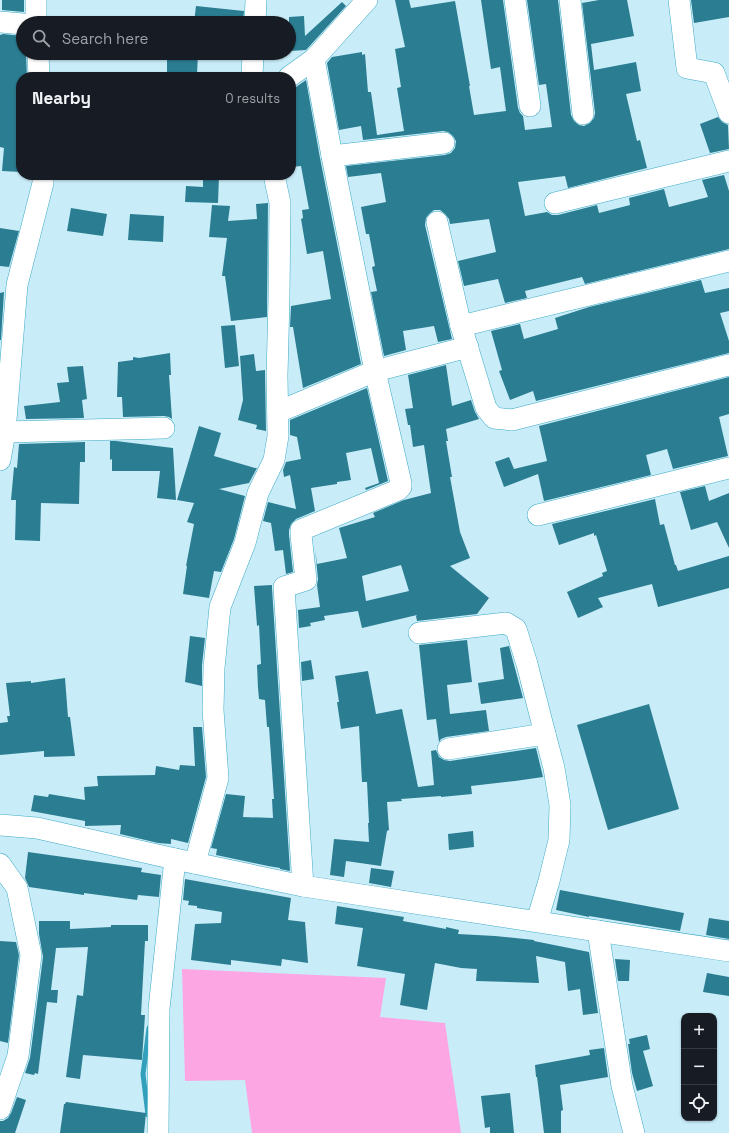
<!DOCTYPE html>
<html lang="en">
<head>
<meta charset="utf-8">
<style>
	:root { --surface:#171b24; --page:#20242c; --text:#f1f3f6; --muted:#9ea1a6; --line:#363941 }
	body { margin:0; font-family:"Space Grotesk",sans-serif; background:var(--page); color:var(--text) }
	.controls { position:absolute; right:12px; bottom:12px; display:grid; overflow:hidden; border-radius:8px; box-shadow:0 1px 3px #0004 }
	.controls button { width:36px; height:36px; display:grid; place-items:center; padding:0; border:0; border-bottom:1px solid var(--line); background:var(--surface); color:var(--text); font:20px sans-serif }
	.list { margin:0; padding:0; list-style:none }
	h2 { display:flex; justify-content:space-between; align-items:center; height:52px; margin:0; padding:0 16px; font-size:17px }
	h2 small { font-size:13px; font-weight:400; color:var(--muted) }
	.icon { flex:none; width:22px; height:22px; fill:none; stroke:currentColor; stroke-width:2; stroke-linecap:round; stroke-linejoin:round }
	.map { position:relative; flex:none; width:729px; height:1133px; overflow:hidden }
	.search { position:absolute; background:var(--surface); box-shadow:0 1px 3px #0004; left:16px; top:16px; width:280px; height:44px; display:flex; align-items:center; gap:10px; box-sizing:border-box; padding:0 14px; border-radius:22px; color:var(--muted); font-size:15px }
	.panel { position:absolute; background:var(--surface); box-shadow:0 1px 3px #0004; left:16px; top:72px; width:280px; height:108px; border-radius:16px }
	.map>svg:first-child { display:block }
</style>
</head>
<body>
<div class="map">
<svg width="729" height="1133" viewBox="0 0 729 1133">
	<rect width="100%" height="100%" fill="#c8edf9"/>
	<polygon fill="#fda6e4" points="182,969 386,978 380,1017 445,1023 461,1133 252,1133 245,1080 185,1081"/>
	<g fill="none" stroke-linecap="round" stroke-linejoin="round">
		<polyline stroke="#32a0bb" stroke-width="5" points="148,1115 143,1074 149,1028"/>
	</g>
	<g fill="#2b7d91" fill-rule="evenodd">
		<polygon points="2,0 24,0 24,12 2,10"/>
		<polygon points="395,0 409,0 411,8 455,1 470,86 469,86 474,115 506,111 500,67 491,69 481,0 503,0 518,108 520,113 523,116 525,130 552,127 546,84 539,85 527,0 558,0 571,115 574,121 579,125 584,126 590,123 594,118 595,113 582,3 599,0 627,0 634,36 591,44 594,70 636,62 641,91 626,94 637,141 640,140 647,168 568,188 565,176 518,182 525,216 547,212 552,215 558,215 597,205 599,213 630,205 629,198 664,189 669,207 708,197 702,180 724,175 729,191 729,249 585,284 582,277 525,291 527,298 505,303 498,279 464,286 458,261 496,252 489,219 450,224 449,219 445,214 440,210 434,210 429,214 426,218 425,225 452,339 438,342 434,326 403,331 406,350 384,356 371,292 377,291 372,267 375,266 369,234 366,234 361,207 386,202 381,173 348,177 346,166 445,155 451,153 455,148 456,141 453,136 448,132 443,131 363,140 361,126 339,130 327,63 332,57 362,52 362,55 365,54 368,92 371,92 377,135 404,131 397,88 401,87 395,49 405,47"/>
		<polygon points="691,0 729,0 729,17 694,23"/>
		<polygon points="342,2 346,6 306,50 289,51 289,17 304,16 305,36"/>
		<polygon points="196,6 244,11 243,23 194,23"/>
		<polygon points="3,34 23,36 23,53 26,53 27,77 21,77 21,172 2,171 4,148 0,147 0,35"/>
		<polygon points="167,53 198,53 197,75 167,74"/>
		<polygon points="306,80 320,158 361,364 303,388 293,327 290,327 291,306 331,299 323,251 307,254 301,219 303,218 302,210 309,209 301,166 291,167 291,89 296,87"/>
		<polygon points="718,117 722,122 728,125 729,149 710,153 700,124"/>
		<polygon points="203,175 219,175 218,203 185,202 186,186 203,187"/>
		<polygon points="268,203 267,317 231,321 225,276 222,276 227,238 209,237 212,205 230,206 228,221 257,219 256,204"/>
		<polygon points="71,208 107,214 103,236 67,231"/>
		<polygon points="130,214 164,216 163,242 128,240"/>
		<polygon points="0,228 19,231 9,267 0,266"/>
		<polygon points="701,280 705,293 729,288 729,311 720,313 729,341 729,353 536,401 533,391 510,400 499,371 502,370 491,331 520,324 524,339 558,329 555,318 589,307"/>
		<polygon points="4,292 1,340 0,340 0,293"/>
		<polygon points="235,325 239,366 225,368 221,326"/>
		<polygon points="170,353 171,375 169,375 172,419 169,417 164,416 123,417 122,397 117,397 118,362 133,360 133,357 139,358"/>
		<polygon points="254,354 256,371 265,370 266,431 256,429 257,425 238,420 243,400 240,356"/>
		<path d="M446 365 452 406 471 400 475 412 479 419 446 429 448 441H446L452 477H450L460 532 470 558 450 566 489 598 477 614 417 621 416 616 417 615 362 628 358 611 324 616 325 620 310 623 311 626 299 628 298 610 320 607 317 585 318 579 315 549 317 564 347 558 339 528 375 517 373 513 404 500 431 493 424 445 413 447 410 425H408L405 409 413 408 408 375ZM401 565 409 591 366 601 362 576Z"/>
		<polygon points="83,366 87,399 82,400 84,418 26,419 24,406 60,402 57,383 69,382 67,367"/>
		<polygon points="729,377 729,414 719,417 728,456 673,469 667,449 646,455 651,475 544,501 538,474 504,487 495,462 509,457 514,469 547,461 539,426"/>
		<polygon points="367,388 388,481 366,490 365,488 379,483 371,448 346,453 351,480 337,482 337,484 311,488 315,511 296,519 291,524 289,530 289,535 293,572 286,574 283,550 275,551 271,523 263,521 268,502 296,509 290,475 284,477 283,470 286,462 301,459 297,437 290,435 290,420"/>
		<polygon points="199,426 221,433 214,456 255,468 257,468 249,483 219,489 245,496 234,539 221,572 214,571 209,598 183,594 187,566 186,566 194,524 187,522 194,503 177,500"/>
		<polygon points="110,441 116,441 173,448 176,500 157,498 160,471 112,471 112,459 110,460"/>
		<polygon points="85,442 85,462 80,462 79,504 41,503 40,541 15,540 16,500 11,500 14,467 17,468 19,444"/>
		<polygon points="705,486 709,501 729,493 729,548 717,522 691,530 680,492"/>
		<polygon points="655,499 660,525 664,524 675,565 676,565 678,571 729,556 729,588 658,607 652,584 598,598 603,607 578,618 567,592 603,576 602,573 607,571 596,535 594,536 594,533 559,545 552,524"/>
		<polygon points="272,585 272,588 290,871 280,869 280,868 268,866 216,855 217,849 211,848 226,794 245,796 243,817 273,818 272,799 274,799 269,727 267,727 265,700 259,699 258,688 257,665 261,664 259,625 257,626 254,586"/>
		<polygon points="190,636 205,638 202,665 202,686 185,682"/>
		<polygon points="467,640 472,682 447,685 450,714 486,710 489,731 446,737 441,739 439,742 436,719 427,720 419,645"/>
		<polygon points="509,646 523,698 481,704 478,683 504,679 500,648"/>
		<polygon points="311,660 314,679 302,681 301,662"/>
		<polygon points="368,671 376,714 402,709 418,787 434,785 431,751 436,750 439,757 444,760 450,761 536,748 543,777 515,781 471,786 472,794 441,797 441,796 401,799 402,801 387,802 389,830 387,831 381,866 346,861 344,877 330,875 334,839 369,842 368,823 369,823 367,782 362,782 359,726 341,729 337,702 339,702 335,676"/>
		<polygon points="65,678 68,717 70,717 75,756 44,757 44,751 0,755 0,723 8,722 7,716 10,716 6,683 31,681 31,683"/>
		<polygon points="649,704 679,809 608,830 577,725"/>
		<polygon points="193,727 202,727 206,777 188,843 171,839 171,844 158,843 120,834 121,825 85,826 85,821 31,811 34,795 48,797 49,794 85,800 84,787 98,786 97,776 155,775 156,766 179,770 180,765 195,766"/>
		<polygon points="473,831 474,847 449,850 448,834"/>
		<polygon points="28,852 142,868 141,872 161,875 159,897 138,895 137,900 84,893 84,895 29,887 25,878"/>
		<polygon points="371,868 394,871 391,887 369,883"/>
		<polygon points="185,879 291,898 288,920 305,922 308,963 282,959 281,966 231,960 231,965 191,960 195,924 221,923 222,912 197,908 197,906 188,905 189,901 183,900"/>
		<polygon points="560,890 684,913 680,931 589,916 589,917 556,910"/>
		<polygon points="337,906 404,917 403,921 446,929 446,927 459,930 458,934 495,936 534,940 534,941 589,952 598,1013 583,1015 580,989 568,991 565,962 536,956 539,983 476,981 477,969 461,968 435,963 427,1010 400,1005 405,974 357,966 363,928 335,924"/>
		<polygon points="709,918 729,921 729,939 706,935"/>
		<polygon points="39,921 70,921 70,929 111,927 111,925 148,925 148,941 145,941 141,1015 145,1015 142,1060 83,1055 80,1079 66,1077 77,995 83,996 88,947 56,948 51,990 58,990 57,1003 47,1002 38,1074 35,1073 34,1075 25,1073 30,1058 43,957 39,934"/>
		<polygon points="0,941 16,942 19,955 8,1043 0,1041"/>
		<polygon points="615,959 630,960 629,981 618,981"/>
		<polygon points="707,973 729,977 729,996 703,992"/>
		<polygon points="647,1035 650,1049 643,1051 653,1086 637,1091 632,1073 628,1044 630,1044 629,1039"/>
		<polygon points="604,1048 608,1077 560,1085 563,1110 561,1111 561,1133 544,1133 537,1077 536,1077 535,1065 590,1055 589,1050"/>
		<polygon points="510,1093 514,1133 490,1133 490,1127 485,1128 481,1096"/>
		<polygon points="17,1097 26,1100 15,1133 0,1133 0,1121 3,1121 8,1118 11,1113"/>
		<polygon points="66,1102 146,1113 144,1133 60,1133 64,1104 65,1104"/>
	</g>
	<g fill="none" stroke-linecap="round" stroke-linejoin="round">
		<g stroke="#3faac5" stroke-width="22">
			<g id="minor">
				<polyline points="36,0 36,23"/>
				<polyline points="515,0 530,106"/>
				<polyline points="570,0 583,114"/>
				<polyline points="679,0 687,68 714,73 729,113"/>
				<polyline points="0,22 23,24"/>
				<polyline points="255,23 256,0"/>
				<polyline points="38,53 39,77"/>
				<polyline points="252,77 253,53"/>
				<polyline points="289,77 314,59 367,0"/>
				<polyline points="332,156 444,143"/>
				<polyline points="555,203 729,161"/>
				<polyline points="437,222 461,326 486,408 494,418 512,420 729,365"/>
				<polyline points="461,326 729,261"/>
				<polyline points="278,412 375,371 468,347"/>
				<polyline points="5,432 164,428"/>
				<polyline points="0,460 5,432 17,285 43,183 43,175"/>
				<polyline points="538,515 729,468"/>
				<polyline points="419,633 506,623 516,629 527,664 545,734 554,768 560,805 559,840 549,881 537,921"/>
				<polyline points="448,749 545,734"/>
				<polyline points="0,825 37,828 175,859 303,886 729,951"/>
				<polyline points="195,863 218,778 213,710 214,668 220,607 245,543 258,493 274,460 278,436 277,376 279,298 280,203 274,175"/>
				<polyline points="0,864 17,888 31,955 18,1056 0,1109"/>
				<polyline points="303,886 284,587 306,580 301,535 301,530 398,490 401,487 401,483 375,371 332,156 314,59"/>
				<polyline points="598,931 622,1086 634,1133"/>
				<polyline points="158,1133 159,1009 175,859"/>
			</g>
		</g>
		<use href="#minor" stroke="#fff" stroke-width="21"/>
	</g>
</svg>
<div class="controls">
<button>+</button>
<button>−</button>
<button><svg class="icon" aria-label="locate" viewBox="0 0 24 24"><circle cx="12" cy="12" r="6"/><path d="M12 2v4M12 18v4M2 12h4M18 12h4"/></svg></button>
</div>
<div class="search"><svg class="icon" aria-label="search" viewBox="0 0 24 24"><circle cx="10" cy="10" r="6"/><path d="M15 15l6 6"/></svg>Search here</div>
<section class="panel">
<h2>Nearby<small>0 results</small></h2>
<ul class="list">
</ul>
</section>
</div>
</body>
</html>
